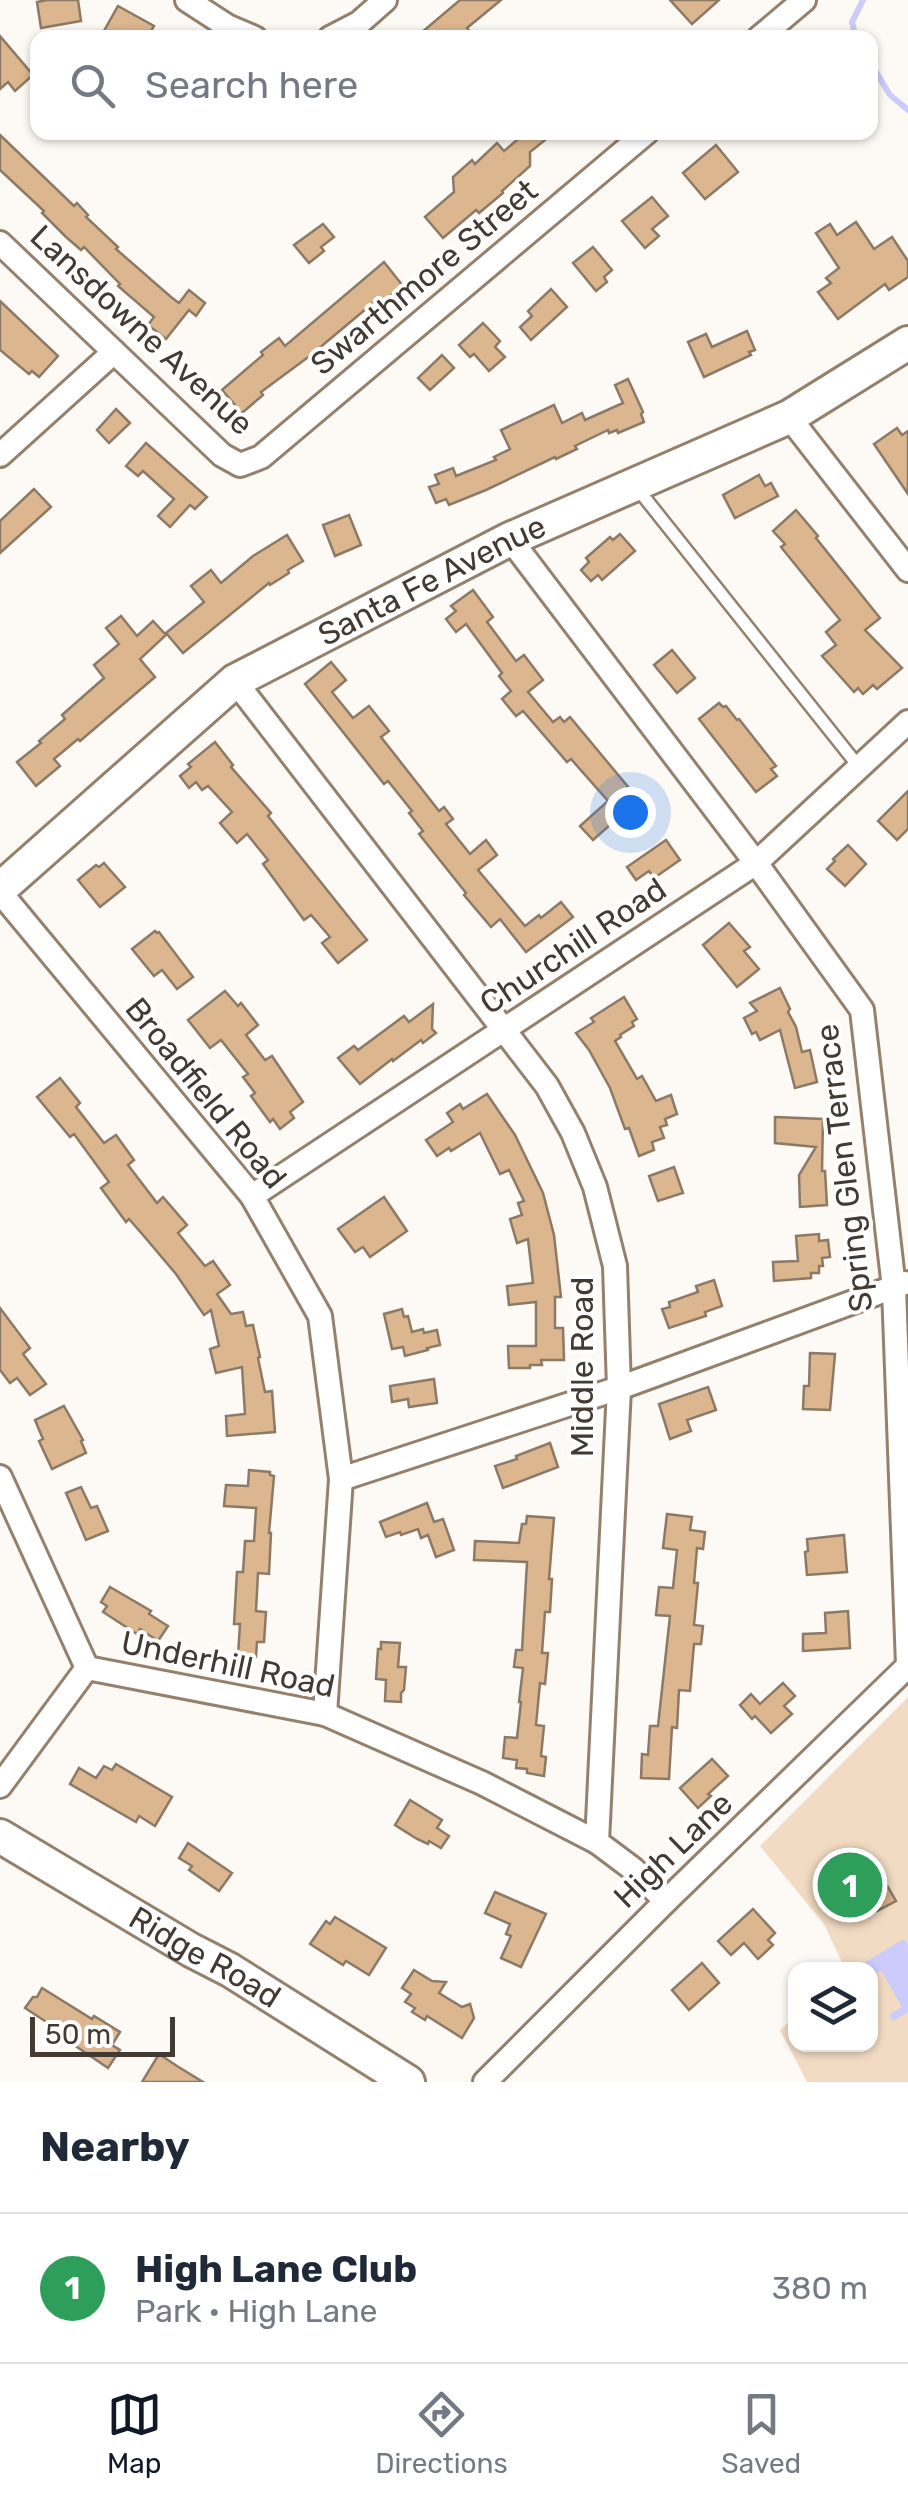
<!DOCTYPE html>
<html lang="en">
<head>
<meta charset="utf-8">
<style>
	:root { --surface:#fff; --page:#f6f6f7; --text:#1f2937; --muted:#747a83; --line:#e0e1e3; --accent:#111827 }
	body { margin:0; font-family:Rubik,sans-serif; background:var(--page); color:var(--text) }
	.controls { position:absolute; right:30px; bottom:30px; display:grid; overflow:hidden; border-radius:20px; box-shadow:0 2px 8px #0004 }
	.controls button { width:90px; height:90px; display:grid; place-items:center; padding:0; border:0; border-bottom:2px solid var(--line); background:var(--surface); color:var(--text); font:50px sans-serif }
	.scale { position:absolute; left:30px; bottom:25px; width:145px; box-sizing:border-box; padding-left:10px; border:5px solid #433b33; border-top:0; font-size:28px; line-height:35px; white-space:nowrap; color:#433b33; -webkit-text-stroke:8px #fff; paint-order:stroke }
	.you { position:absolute; left:630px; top:812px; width:35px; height:35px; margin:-25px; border:8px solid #fff; border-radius:50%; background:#1a73e8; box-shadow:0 0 0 15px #1a73e833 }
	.badge { display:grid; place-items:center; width:65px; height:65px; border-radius:50%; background:var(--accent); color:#fff; font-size:32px; font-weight:700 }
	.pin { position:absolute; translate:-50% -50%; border:5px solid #fff; box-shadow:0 2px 10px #0006 }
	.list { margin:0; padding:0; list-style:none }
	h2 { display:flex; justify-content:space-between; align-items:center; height:130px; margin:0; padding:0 40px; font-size:42px }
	h2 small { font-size:32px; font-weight:400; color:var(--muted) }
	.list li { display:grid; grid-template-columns:65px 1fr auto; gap:30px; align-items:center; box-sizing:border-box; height:150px; padding:0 40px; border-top:2px solid var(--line) }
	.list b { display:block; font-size:38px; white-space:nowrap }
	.list p { margin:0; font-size:32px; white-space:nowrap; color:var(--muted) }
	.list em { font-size:32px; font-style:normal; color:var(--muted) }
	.icon { flex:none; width:55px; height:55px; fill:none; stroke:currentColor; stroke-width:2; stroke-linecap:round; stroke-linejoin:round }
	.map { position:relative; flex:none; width:908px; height:2082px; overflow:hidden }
	.search { position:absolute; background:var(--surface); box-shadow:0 2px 8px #0004; left:30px; right:30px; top:30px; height:110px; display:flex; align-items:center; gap:25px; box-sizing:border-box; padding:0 35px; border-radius:20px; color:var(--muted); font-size:38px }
	.sheet { height:280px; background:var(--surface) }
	nav { display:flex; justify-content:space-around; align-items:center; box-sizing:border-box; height:140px; border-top:2px solid var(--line); background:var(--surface); font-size:28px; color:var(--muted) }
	nav a { display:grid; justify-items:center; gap:5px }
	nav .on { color:var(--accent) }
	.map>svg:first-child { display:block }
</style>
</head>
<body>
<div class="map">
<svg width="908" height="2082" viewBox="0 0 908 2082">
	<rect width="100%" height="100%" fill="#fdf9f4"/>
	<polygon fill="#f2dbc3" points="908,1697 908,2082 807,2082 780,2030 795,2016 796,2044 870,2044 870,1970 845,1969 824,1924 760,1846"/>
	<polygon fill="#cbccfc" points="904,1939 908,1945 908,2012 893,2021 889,2015 902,2007 881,1970 873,1974 865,1962"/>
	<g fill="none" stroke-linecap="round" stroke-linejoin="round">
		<g stroke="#cbccfc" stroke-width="6">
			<polyline points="856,38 852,22 863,0"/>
			<polyline points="870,62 890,95 908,110"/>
		</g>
	</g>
	<g fill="#dbb68f" stroke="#8c7a66" stroke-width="2.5">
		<polygon points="47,0 78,0 81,21 41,28 37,2"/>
		<polygon points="460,0 501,0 467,28 475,38 415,38"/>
		<polygon points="670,0 719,0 692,24"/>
		<polygon points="118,6 154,26 147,38 100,38"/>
		<polygon points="0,36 33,75 15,91 8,82 0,89"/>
		<polygon points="526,132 555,132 530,152 530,166 502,191 503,193 479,213 476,210 443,238 425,217 454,192 453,177 472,160 475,164 497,143 504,151"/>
		<polygon points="0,135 74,206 77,203 88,215 86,217 118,247 116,249 171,297 179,303 189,290 205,303 196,316 189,310 166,339 148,325 154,317 118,286 120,284 84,247 81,250 66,237 42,213 44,211 0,170"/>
		<polygon points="716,145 738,172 705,199 683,173"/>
		<polygon points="652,197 668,216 652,229 659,236 645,248 622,221"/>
		<polygon points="856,222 874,249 892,237 908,261 908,277 889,290 885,284 838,319 818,292 831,283 826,278 839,268 816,233 830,224 837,235"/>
		<polygon points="323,224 334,237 321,247 324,251 309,263 294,245"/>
		<polygon points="593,247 612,270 604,277 607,282 596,291 573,263"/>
		<polygon points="384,262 403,286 383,302 379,298 311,355 261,392 263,395 242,413 222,390 263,355 261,352 279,338 285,346"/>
		<polygon points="551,289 567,307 531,340 520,327 532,316 528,311"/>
		<polygon points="0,301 58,356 39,377 32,371 29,374 0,350"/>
		<polygon points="483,323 500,341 495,347 505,357 489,371 474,354 470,357 459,345"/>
		<polygon points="747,331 755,350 749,352 751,355 704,377 688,342 706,334 712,347"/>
		<polygon points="442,355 454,368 430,390 418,378"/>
		<polygon points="628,379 643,412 641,414 644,422 618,433 617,430 609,433 608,430 575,446 577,449 556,459 555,457 486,490 449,505 446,499 436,503 429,487 439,484 435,475 453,468 456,476 496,460 494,457 510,449 501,430 554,405 562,423 582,413 585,420 623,403 615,385"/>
		<polygon points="116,409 130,423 109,443 97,430"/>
		<polygon points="897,428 902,435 908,431 908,494 874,444"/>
		<polygon points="146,443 207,497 195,509 190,505 170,527 158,516 174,499 143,471 138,476 126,466"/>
		<polygon points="759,475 765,486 771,483 778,496 735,518 723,495"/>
		<polygon points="34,489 51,507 0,553 0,521"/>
		<polygon points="796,510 818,536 816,538 880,618 865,630 902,668 877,689 873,685 863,694 858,688 854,692 822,656 836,645 826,632 840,620 781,547 785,544 773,531"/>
		<polygon points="349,515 361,545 335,556 323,525"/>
		<polygon points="620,534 635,551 602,580 598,575 591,581 581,570 589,562 586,558 610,537 613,540"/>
		<polygon points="287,535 303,561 288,570 289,573 270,585 269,583 183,653 166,633 204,602 191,586 211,570 221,583 253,556"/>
		<polygon points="473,590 493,617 487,622 516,661 524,655 543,680 528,692 553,722 560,717 564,722 570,717 629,788 624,793 634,804 593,840 580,826 608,801 571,759 567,762 523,711 516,716 502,699 511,691 499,676 502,673 466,624 456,632 446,619 456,611 451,606"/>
		<polygon points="121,616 137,636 153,621 166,635 140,659 155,677 80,741 78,739 54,759 60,766 36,786 17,762 41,743 39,741 65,719 62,715 104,678 94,665 119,644 106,628"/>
		<polygon points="672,650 695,678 677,693 654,665"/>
		<polygon points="331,662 346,680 332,692 353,718 369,706 389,731 381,737 439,811 444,807 453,819 446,824 470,854 486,840 497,855 478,870 525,926 539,915 541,918 561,902 573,917 526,952 500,919 491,927 464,895 466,893 419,834 423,831 409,813 412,811 388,781 384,784 305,684"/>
		<polygon points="719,703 723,707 726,706 737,720 739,719 776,766 771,769 777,776 756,792 699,719"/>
		<polygon points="215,742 233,765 231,767 271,813 268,816 367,940 338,963 322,943 330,937 311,915 304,920 263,864 268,860 247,834 237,843 220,823 232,812 208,786 202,790 196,782 189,788 180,776 191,767 188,764"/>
		<polygon points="908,791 908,829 897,840 878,821"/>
		<polygon points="666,840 680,860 654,878 649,871 636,880 627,867"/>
		<polygon points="848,845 866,864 845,886 827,869 835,861 833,859"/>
		<polygon points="104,863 125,887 100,907 78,880 96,865 99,867"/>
		<polygon points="729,923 750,947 744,951 759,969 737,987 703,945"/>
		<polygon points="155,931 157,933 159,932 193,977 177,989 162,970 154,976 132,949"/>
		<polygon points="780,988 790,1009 788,1012 796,1027 802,1052 810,1050 817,1082 795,1088 780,1030 760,1040 756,1032 752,1034 744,1018 757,1011 750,1003"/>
		<polygon points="225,991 238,1006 241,1003 258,1025 246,1035 265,1060 272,1056 303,1102 290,1112 294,1118 280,1129 273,1119 270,1122 251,1096 255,1093 243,1077 248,1074 221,1040 210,1048 188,1020"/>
		<polygon points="624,997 637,1019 632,1022 634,1026 620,1035 621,1037 615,1041 637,1079 642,1076 656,1101 671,1095 677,1114 665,1119 667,1125 660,1127 664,1138 652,1142 654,1150 639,1156 629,1128 625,1129 610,1088 589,1050 576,1033 594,1022 591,1018"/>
		<polygon points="433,1004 432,1029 436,1033 423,1043 421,1040 393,1061 392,1059 360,1084 338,1058 354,1046 358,1050 404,1016 409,1022"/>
		<polygon points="60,1078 80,1103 76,1107 104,1143 116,1135 134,1160 128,1165 157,1203 163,1197 187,1225 178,1233 205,1266 213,1261 230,1285 217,1294 231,1314 243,1312 246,1326 253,1325 260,1357 258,1358 265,1392 272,1391 275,1432 227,1436 226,1416 245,1414 242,1367 216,1373 210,1349 219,1346 211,1310 204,1315 176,1274 143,1235 129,1219 126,1222 101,1188 109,1182 74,1134 70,1137 37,1097"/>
		<polygon points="487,1094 515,1135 543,1193 554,1235 561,1297 555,1297 555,1328 563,1328 564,1360 541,1360 542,1365 530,1365 530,1368 509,1368 508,1346 536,1346 536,1302 509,1305 507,1286 533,1283 528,1239 517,1243 510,1219 522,1215 518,1203 524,1201 509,1170 500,1174 480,1133 451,1151 449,1148 437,1156 426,1140 453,1122 447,1113 460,1104 463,1109"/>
		<polygon points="775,1117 823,1119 822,1171 825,1171 827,1205 800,1207 799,1175 816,1147 775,1143"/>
		<polygon points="674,1167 683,1193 658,1201 649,1176"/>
		<polygon points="384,1197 407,1231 370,1257 363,1247 355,1252 338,1229"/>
		<polygon points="819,1234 819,1241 828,1240 830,1257 822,1258 823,1266 819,1266 819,1273 811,1273 811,1278 774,1281 773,1262 798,1261 796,1236"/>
		<polygon points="714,1280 722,1306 705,1312 706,1316 669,1328 662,1309 670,1307 669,1302 698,1292 696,1286"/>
		<polygon points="0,1308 30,1348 23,1354 46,1384 30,1395 17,1378 10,1383 0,1370"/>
		<polygon points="402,1309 404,1317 408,1316 412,1332 423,1329 424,1333 437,1330 440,1345 427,1348 428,1350 405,1356 403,1347 392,1349 384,1314"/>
		<polygon points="810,1353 835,1354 830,1410 803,1409 804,1386 809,1386"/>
		<polygon points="434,1379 437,1403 409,1407 408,1399 392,1402 390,1386"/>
		<polygon points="708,1387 716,1410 687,1420 691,1431 670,1439 659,1404"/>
		<polygon points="64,1406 83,1440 81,1441 86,1453 52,1469 39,1441 43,1439 35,1420"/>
		<polygon points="550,1443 558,1467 503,1488 495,1466 517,1459 516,1456"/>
		<polygon points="249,1470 270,1472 270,1475 274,1476 269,1533 271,1533 269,1574 258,1573 256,1611 266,1612 264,1642 257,1642 256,1657 238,1656 240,1624 234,1624 237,1572 243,1572 245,1541 254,1541 256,1508 224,1506 226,1485 248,1486"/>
		<polygon points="81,1487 91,1508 97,1506 108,1531 86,1540 66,1493"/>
		<polygon points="427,1503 434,1522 443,1519 454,1550 436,1557 428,1535 421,1538 418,1529 401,1535 400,1532 386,1537 380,1522"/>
		<polygon points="667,1514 692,1517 690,1530 705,1532 703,1549 697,1548 694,1583 698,1583 694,1625 703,1626 701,1644 694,1644 690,1691 679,1690 677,1728 672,1727 669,1779 641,1778 642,1754 648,1755 650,1726 658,1726 670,1616 656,1615 659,1587 673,1588 677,1550 663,1548"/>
		<polygon points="527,1516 554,1518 549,1579 552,1579 550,1612 545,1612 542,1653 548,1653 545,1684 540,1683 536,1725 544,1726 541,1756 546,1757 544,1776 527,1773 527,1769 516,1768 517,1760 503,1758 505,1737 517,1738 521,1702 519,1702 523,1668 514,1667 516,1650 522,1650 527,1562 474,1560 475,1541 519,1543 522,1524 526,1524"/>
		<polygon points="844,1535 847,1572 807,1575 805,1552 808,1551 807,1539"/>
		<polygon points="110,1587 151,1611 149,1614 168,1626 158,1641 140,1629 137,1634 103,1612 107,1606 101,1602"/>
		<polygon points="848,1611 850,1648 803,1651 803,1634 826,1633 825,1613"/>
		<polygon points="381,1642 400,1643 398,1667 406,1667 404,1690 401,1693 401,1702 385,1701 386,1680 376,1679 378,1649 381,1649"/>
		<polygon points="783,1683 795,1696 784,1706 792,1714 771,1733 755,1716 752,1719 740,1705 751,1694 760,1704"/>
		<polygon points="712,1759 728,1776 708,1794 711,1796 698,1808 680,1788"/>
		<polygon points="116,1764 172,1797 155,1826 139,1816 136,1822 70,1784 79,1768 96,1778 104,1766 112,1770"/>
		<polygon points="410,1800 442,1820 437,1828 449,1836 441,1848 429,1841 428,1844 417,1839 395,1825"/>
		<polygon points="188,1843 232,1873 219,1891 189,1870 192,1866 179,1858"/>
		<polygon points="881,1875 896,1901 877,1911 863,1885"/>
		<polygon points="495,1892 546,1914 521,1967 501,1958 511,1936 506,1934 510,1924 485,1913"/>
		<polygon points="753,1909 775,1933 768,1940 773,1945 758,1959 744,1943 731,1955 718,1941"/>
		<polygon points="335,1917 386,1948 369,1975 346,1961 343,1965 310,1944 326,1921 330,1924"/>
		<polygon points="702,1963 719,1983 689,2010 672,1990"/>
		<polygon points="414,1970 432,1981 446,1982 439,1993 462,2007 470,2004 474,2018 462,2038 427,2016 425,2020 412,2012 415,2008 405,2002 411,1994 402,1988"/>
		<polygon points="42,1988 92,2019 94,2016 120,2032 112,2045 120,2050 108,2068 46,2026 48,2023 25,2008 33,1997 37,1997"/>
		<polygon points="159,2054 177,2066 203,2082 142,2082"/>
	</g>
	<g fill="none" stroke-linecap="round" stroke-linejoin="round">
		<g stroke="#94816d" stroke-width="16">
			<polyline id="lane" points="637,488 859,767"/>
		</g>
		<g stroke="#94816d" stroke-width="28">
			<g id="street">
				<polyline points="187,0 227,26 255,38"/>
				<polyline points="330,38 359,23 385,0"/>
				<polyline points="759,38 804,0"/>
				<polyline points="0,243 222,455 240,465 261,457 647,132"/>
				<polyline points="789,417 908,570"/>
				<polyline points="0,455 114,352"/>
				<polyline points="510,539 756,863 862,1010 894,1288 908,1665"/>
				<polyline points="235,681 547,1086 573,1133 595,1187 615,1266 619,1388 597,1842 633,1869 666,1901"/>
				<polyline points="0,892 252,1196 320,1316 341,1479 325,1714"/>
				<polyline points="252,1196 756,863 908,722"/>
				<polyline points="0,1477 87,1668"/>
				<polyline points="341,1479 619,1388 905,1283"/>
				<polyline points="87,1668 325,1714 482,1783 597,1842"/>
				<polyline points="0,1786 87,1668"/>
				<polyline points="485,2082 666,1901 908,1666"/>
			</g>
		</g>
		<g stroke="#94816d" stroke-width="38">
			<g id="secondary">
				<path id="s1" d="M0 889 235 681 510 539 789 417 908 343"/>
				<path id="s2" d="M0 1836 191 1950 230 1970 408 2082"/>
			</g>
		</g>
		<use href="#lane" stroke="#fff" stroke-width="11"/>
		<use href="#street" stroke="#fff" stroke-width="22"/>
		<use href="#secondary" stroke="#fff" stroke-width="32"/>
	</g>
	<g text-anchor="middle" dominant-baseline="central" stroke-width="8" stroke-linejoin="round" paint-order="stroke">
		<g font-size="32" fill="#433b33" stroke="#fff">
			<text transform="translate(424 277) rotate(-40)">Swarthmore Street</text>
			<text transform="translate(142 330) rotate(43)">Lansdowne Avenue</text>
			<text stroke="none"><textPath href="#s1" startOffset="535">Santa Fe Avenue</textPath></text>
			<text transform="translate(573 946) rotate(-34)">Churchill Road</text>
			<text transform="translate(206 1093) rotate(51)">Broadfield Road</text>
			<text transform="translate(844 1168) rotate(-97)">Spring Glen Terrace</text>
			<text transform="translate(582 1367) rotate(-90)">Middle Road</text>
			<text transform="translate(228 1664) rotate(12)">Underhill Road</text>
			<text transform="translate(673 1850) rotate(-44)">High Lane</text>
			<text stroke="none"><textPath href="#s2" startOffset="238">Ridge Road</textPath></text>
		</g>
	</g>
</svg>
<div class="controls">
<button><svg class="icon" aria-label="layers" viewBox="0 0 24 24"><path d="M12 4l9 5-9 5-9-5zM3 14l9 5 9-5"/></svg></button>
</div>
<div class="scale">50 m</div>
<div class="you"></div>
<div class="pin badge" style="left:850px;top:1885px;background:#2e9e5b">1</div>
<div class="search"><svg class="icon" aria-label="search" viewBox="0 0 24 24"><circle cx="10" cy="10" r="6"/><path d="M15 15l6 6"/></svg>Search here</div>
</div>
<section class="sheet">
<h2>Nearby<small></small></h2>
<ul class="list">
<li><span class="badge" style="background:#2e9e5b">1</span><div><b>High Lane Club</b><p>Park · High Lane</p></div><em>380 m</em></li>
</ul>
</section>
<nav>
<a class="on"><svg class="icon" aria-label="map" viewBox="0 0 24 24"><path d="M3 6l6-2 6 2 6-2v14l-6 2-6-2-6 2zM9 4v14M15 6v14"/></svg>Map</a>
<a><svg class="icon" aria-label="directions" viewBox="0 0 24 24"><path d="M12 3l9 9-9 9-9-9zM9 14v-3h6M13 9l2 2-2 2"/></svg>Directions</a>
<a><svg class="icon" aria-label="saved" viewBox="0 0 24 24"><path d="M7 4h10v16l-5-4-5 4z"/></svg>Saved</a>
</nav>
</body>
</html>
